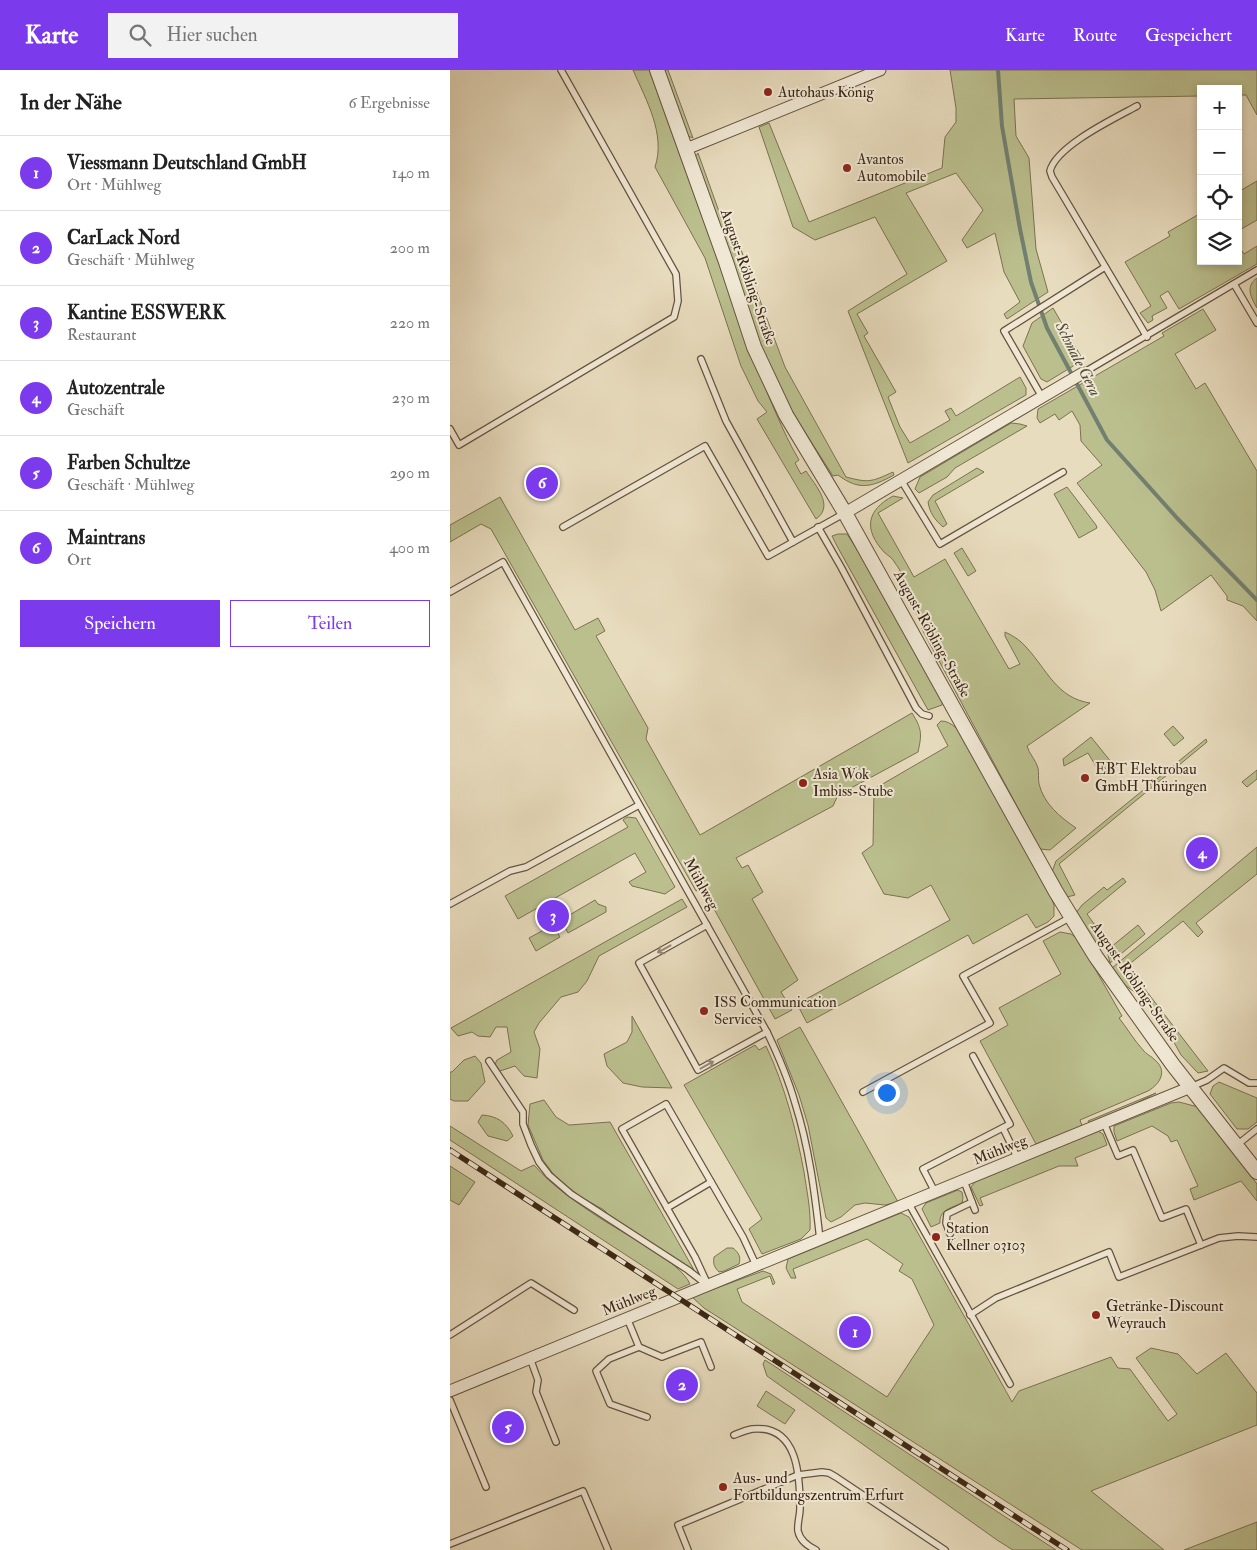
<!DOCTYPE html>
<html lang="de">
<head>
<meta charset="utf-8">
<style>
	:root { --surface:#fff; --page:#f2f2f2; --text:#222; --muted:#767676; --line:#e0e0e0; --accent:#7c3aed }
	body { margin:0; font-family:"IM FELL Double Pica",serif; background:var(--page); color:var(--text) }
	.controls { position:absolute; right:15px; top:15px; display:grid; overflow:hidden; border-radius:0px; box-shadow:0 2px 8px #0003 }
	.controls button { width:45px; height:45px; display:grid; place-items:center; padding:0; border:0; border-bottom:1px solid var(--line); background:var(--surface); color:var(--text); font:25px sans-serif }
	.you { position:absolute; left:436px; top:1022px; width:18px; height:18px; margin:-12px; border:4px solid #fff; border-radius:50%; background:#1a73e8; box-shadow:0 0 0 8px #1a73e833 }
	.badge { display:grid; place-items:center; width:32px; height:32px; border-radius:50%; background:var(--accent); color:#fff; font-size:16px; font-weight:700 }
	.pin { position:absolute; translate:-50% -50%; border:2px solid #fff; box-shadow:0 1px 5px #0006 }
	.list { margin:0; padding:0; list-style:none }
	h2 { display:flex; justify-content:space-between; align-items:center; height:65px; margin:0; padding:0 20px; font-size:21px }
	h2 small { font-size:16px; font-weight:400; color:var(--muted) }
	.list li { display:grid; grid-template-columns:32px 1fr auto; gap:15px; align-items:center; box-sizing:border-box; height:75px; padding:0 20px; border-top:1px solid var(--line) }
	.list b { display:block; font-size:19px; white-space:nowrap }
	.list p { margin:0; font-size:16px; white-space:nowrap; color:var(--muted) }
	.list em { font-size:16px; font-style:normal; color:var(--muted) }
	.actions { display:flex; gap:10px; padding:15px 20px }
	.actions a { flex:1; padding:11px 0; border:1px solid var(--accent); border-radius:0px; text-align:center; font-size:18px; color:var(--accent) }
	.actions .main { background:var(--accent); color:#fff }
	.icon { flex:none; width:28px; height:28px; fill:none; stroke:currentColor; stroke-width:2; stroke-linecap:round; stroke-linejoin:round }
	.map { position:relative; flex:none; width:807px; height:1480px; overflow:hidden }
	header { display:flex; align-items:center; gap:30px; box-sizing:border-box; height:70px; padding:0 25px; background:var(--accent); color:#fff }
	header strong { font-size:24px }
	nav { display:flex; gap:28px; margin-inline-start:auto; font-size:18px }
	.search { width:350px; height:45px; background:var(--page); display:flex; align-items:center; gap:12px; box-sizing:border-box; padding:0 18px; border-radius:0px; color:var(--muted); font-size:19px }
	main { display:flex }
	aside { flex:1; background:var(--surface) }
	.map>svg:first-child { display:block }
</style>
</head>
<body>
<header>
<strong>Karte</strong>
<div class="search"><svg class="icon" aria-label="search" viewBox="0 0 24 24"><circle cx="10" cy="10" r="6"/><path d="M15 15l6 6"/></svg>Hier suchen</div>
<nav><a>Karte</a><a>Route</a><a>Gespeichert</a></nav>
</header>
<main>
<aside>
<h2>In der Nähe<small>6 Ergebnisse</small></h2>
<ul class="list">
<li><span class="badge">1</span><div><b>Viessmann Deutschland GmbH</b><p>Ort · Mühlweg</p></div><em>140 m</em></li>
<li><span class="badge">2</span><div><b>CarLack Nord</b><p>Geschäft · Mühlweg</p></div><em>200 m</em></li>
<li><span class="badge">3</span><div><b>Kantine ESSWERK</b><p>Restaurant</p></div><em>220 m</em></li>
<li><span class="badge">4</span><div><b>Autozentrale</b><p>Geschäft</p></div><em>230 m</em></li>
<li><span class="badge">5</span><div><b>Farben Schultze</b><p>Geschäft · Mühlweg</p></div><em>290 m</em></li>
<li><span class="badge">6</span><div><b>Maintrans</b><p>Ort</p></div><em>400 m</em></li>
</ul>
<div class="actions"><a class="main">Speichern</a><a>Teilen</a></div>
</aside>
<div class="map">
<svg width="807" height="1480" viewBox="0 0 807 1480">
	<rect width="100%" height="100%" fill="#e8dcbe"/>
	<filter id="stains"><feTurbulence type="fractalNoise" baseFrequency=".004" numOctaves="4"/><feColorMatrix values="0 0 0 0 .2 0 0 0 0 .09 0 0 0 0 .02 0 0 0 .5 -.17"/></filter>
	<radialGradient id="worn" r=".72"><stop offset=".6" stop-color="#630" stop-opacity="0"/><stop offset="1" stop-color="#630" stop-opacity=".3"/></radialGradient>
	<g fill="#bbbf8e" stroke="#7b7250">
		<path d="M183 0H200L306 297C320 328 332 361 349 390L345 393 351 404 356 401C365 415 385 436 366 449L307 349 317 342 308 331 291 296 255 188 205 97C216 64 196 30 183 0Z"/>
		<polygon points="214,0 218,0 243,68 238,66"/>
		<polygon points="500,0 807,0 807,45 796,25 788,25 788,19 751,19 751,26 564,29 566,66 579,88 586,179 598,222 557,249 554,244 570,232 554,202 545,163 517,178 512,170 533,140 506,103 456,123 497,191 407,244 418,263 414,266 446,322 438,327 450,357 460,373 500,350 495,341 501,338 506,346 570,307 576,318 576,325 458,393 398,241 457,204 425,147 365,170 343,157 309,57 319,53 359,152 492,98 495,67 506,52 506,38"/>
		<path d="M248 83 280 172 290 177 335 297 396 407C419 413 421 412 443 402L444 405C422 417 409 421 388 405L383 406 342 342 326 311 311 277 245 87Z"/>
		<polygon points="807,111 807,150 788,161 788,122"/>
		<polygon points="751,143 751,191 788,191 788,175 794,184 807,176 807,194 729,239 718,221 710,226 717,238 702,246 703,250 698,253 690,243 701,236 675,192 720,166 718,162"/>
		<path d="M807 208V238C801 228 795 216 807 208Z"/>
		<polygon points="603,238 633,290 597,312 591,309 573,276 582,253"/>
		<polygon points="753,239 766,260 725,284 746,319 755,313 807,401 807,551 793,536 777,530 777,526 761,505 711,541 705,520 696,502 627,413 652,395 631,371 630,355 622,341 609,350 605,344 590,353 587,348 588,339 714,266 712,263"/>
		<polygon points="561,353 570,354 577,356 505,398 497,407 469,423 465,419 470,407"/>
		<path d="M527 398 534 402 485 431 497 454 493 457C484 449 480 443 478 432L483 425Z"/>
		<polygon points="617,417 646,455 647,458 629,468 604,424"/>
		<path d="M443 426 453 428 428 443 464 507 495 489 559 599 570 594 555 566V562C564 566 571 571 577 578 597 600 607 628 640 633L577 676C579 684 586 690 588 698 589 703 588 708 589 714 594 734 610 747 626 758L600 780 590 779 473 561 460 526 462 525C456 513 451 500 443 490 441 487 437 485 434 482 413 459 417 440 443 426Z"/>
		<path d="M50 427 125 560 148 548 155 561 146 566 198 658 196 669 250 765 462 643C472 659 472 664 468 682L388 725 383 736 286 788 292 798 298 795 313 822 302 829 348 910 331 922 342 940 325 949 253 819 246 821 41 459 31 454 0 472V455Z"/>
		<polygon points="388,464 397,464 427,511 493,629 492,635 478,640 387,476 382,466"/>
		<polygon points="512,478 526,501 518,506 504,483"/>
		<path d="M491 651C502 651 509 661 515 669L597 817 604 835V846L598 852 586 858 577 844 523 874 518 865 357 953 347 934 500 850 481 815 458 828 434 824 412 783 423 775 424 719 498 676 487 655Z"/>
		<polygon points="723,656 734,668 724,676 714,664"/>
		<polygon points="641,667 666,698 659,704 652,694 647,698 638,683 614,696 613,689"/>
		<polygon points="756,669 757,672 609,794 625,825 617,827 602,802 606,791"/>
		<polygon points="807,700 807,709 797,717 792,712"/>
		<polygon points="177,747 186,748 225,817 215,824 182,816 179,812 196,802 185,783 68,849 55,826 178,757 173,750"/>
		<polygon points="807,777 807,804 746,853 753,862 748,867 733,851 677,896 758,1001 748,1003 731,985 715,956 694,929 675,915 662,898"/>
		<polygon points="673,808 676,812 637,844 657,872 652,874 644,871 626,843 632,835 654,817 657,820"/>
		<polygon points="232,829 237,837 149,886 137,911 128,922 111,927 89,953 84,962 90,979 87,1008 74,1006 65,996 50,1001 44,996 47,990 61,982 57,957 46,957 40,967 28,966 22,962 8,966 1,958"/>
		<polygon points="145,830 148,834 156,837 156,842 118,863 111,850"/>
		<polygon points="103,855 110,867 86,881 79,868"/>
		<polygon points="688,855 695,864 660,893 658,885 661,877"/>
		<path d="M610 862 621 864 628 869 672 946 669 948C677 958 684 970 693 980 696 984 701 986 705 990 718 1001 710 1014 698 1021L630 1050 632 1056 586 1074 530 971 558 955 549 938 611 904 593 871Z"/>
		<polygon points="182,946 222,1018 192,1017 173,1013 157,996 154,984 177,972 182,962"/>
		<polygon points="350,957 448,1132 435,1135 415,1133 405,1135 391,1147 381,1152 376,1148 358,1055 349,1025 327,970"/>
		<path d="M305 975 309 980 316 976C335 1016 346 1059 354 1102 357 1122 361 1140 360 1160L351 1169 312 1184 299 1159 312 1149 234 1015Z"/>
		<polygon points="25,986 31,993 35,1012 18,1031 4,1031 0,1029 0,1002 2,1002 14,990"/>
		<polygon points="769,1012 807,1028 807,1052 798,1059 787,1059 760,1024 763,1016"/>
		<polygon points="706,1023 677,1038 639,1053 638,1051"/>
		<polygon points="94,1030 106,1047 119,1055 160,1052 244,1200 163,1149 154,1140 131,1127 107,1109 93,1090 78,1055 80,1034"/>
		<polygon points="729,1032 748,1037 807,1114 807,1131 791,1111 744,1130 740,1119 748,1116 727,1070 721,1072 718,1066 702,1056 667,1071 664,1062 664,1056 721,1033"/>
		<path d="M32 1045C47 1046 56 1052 63 1066L57 1071 38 1066 28 1052Z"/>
		<path d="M0 1056 71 1101 84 1095C102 1116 127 1133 150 1148 172 1163 230 1191 240 1214L228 1219 0 1070Z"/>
		<polygon points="648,1061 653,1064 657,1075 625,1088 628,1096 609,1096 530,1128 533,1135 530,1136 521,1117 525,1112"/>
		<polygon points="0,1096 25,1112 9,1135 0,1130"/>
		<path d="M508 1120 512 1122 513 1128 512 1133C501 1138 489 1140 490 1153L481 1157 472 1139 476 1133Z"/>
		<polygon points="451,1143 459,1147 562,1332 569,1321 661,1287 668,1298 680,1299 718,1351 727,1344 686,1288 701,1278 728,1284 747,1304 776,1283 807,1323 807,1355 641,1421 714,1480 632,1480 254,1238 242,1227 313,1201 321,1204 325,1213 323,1215 320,1206 287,1219 292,1232 437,1327 484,1255 462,1209 449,1201 453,1194 417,1169 343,1199 346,1208 341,1208 336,1198 338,1189"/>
		<path d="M277 1178H283C289 1183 291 1187 289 1194L274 1201 269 1202C264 1197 263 1194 264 1187Z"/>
		<polygon points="315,1290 606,1480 563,1480 547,1470 317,1306 313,1294"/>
		<polygon points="316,1321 345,1340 335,1354 307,1336"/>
		<polygon points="807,1452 807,1480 734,1480"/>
	</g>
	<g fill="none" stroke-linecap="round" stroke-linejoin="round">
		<polyline stroke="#728071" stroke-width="4" points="548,0 552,56 570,159 581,212 597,258 657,370 727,448 807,530"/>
		<g stroke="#66543e" stroke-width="8">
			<g id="service">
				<path d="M687 36C665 48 606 76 600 101L602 107 697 267"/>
				<polyline points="784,214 807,253"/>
				<polyline points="251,289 276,351 343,472"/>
				<polyline points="633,303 807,200"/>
				<polyline points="592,327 554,261 655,197"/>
				<polyline points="0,359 9,375 224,247 228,231 226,204 111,0"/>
				<polyline points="451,410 490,474 613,402"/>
				<polyline points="113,457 255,376 318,486 395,443"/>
				<polyline points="368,457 391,497 466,638 472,644 479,646"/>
				<path d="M0 522 53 492 317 962C328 985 338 1008 345 1033 359 1077 365 1124 370 1170"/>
				<polyline points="0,834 60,801 76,797 189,735"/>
				<polyline points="257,855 189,893 248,1000 317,962"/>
				<polyline points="39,991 73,1042 73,1054 81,1075 89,1092 99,1105 121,1124 238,1200 256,1214"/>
				<polyline points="741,1017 757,1010 774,998 799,1013 807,1013"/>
				<polyline points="413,1022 540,953 513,906 621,847"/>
				<polyline points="654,1053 668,1086 683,1080 712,1148 736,1139 751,1175"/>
				<polyline points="553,1058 568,1089"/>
				<polyline points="787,1075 807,1059"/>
				<polyline points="514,1111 525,1140"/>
				<polyline points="485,1122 473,1099 560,1054 523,986"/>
				<polyline points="459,1134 560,1314"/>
				<polyline points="217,1138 261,1112"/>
				<polyline points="500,1164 496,1153 497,1144 522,1132"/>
				<polyline points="258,1215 245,1187 172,1059 216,1034 293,1167 306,1195"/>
				<polyline points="520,1245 546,1228 659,1182 669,1207 769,1168 788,1166 807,1167"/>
				<polyline points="177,1248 189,1277 212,1287 251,1272 261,1297"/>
				<polyline points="0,1265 81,1213 124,1240"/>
				<polyline points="189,1277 159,1289 146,1301 160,1334 197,1347"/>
				<polyline points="80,1288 88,1310 86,1322 106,1372"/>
				<polyline points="0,1330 36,1417"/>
				<path d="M284 1365C289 1363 296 1360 302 1359 348 1354 350 1406 350 1438 350 1446 347 1454 348 1461 350 1471 358 1476 366 1480"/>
				<polyline points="0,1474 133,1421 158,1480"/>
				<polyline points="238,1480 228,1455 348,1405 372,1402 379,1403 386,1407 495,1480"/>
			</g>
		</g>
		<g stroke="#66543e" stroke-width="13">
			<g id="minor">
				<polyline points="236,79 430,0"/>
				<polyline points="395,443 633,303"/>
				<polyline points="0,1321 741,1017"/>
			</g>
		</g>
		<g stroke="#66543e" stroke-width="16">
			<polyline id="tertiary" points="207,0 276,192 304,277 336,345 395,443 606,822 646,887 723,995 807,1102"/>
		</g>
		<use href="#service" stroke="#f0e8d5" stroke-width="5.5"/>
		<use href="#minor" stroke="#f0e8d5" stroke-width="11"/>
		<use href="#tertiary" stroke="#f0e8d5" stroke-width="14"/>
		<g stroke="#3b2613" stroke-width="5.5">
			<polyline id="rail" points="0,1080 617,1480"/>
		</g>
		<use href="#rail" stroke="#f0e8d5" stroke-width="4" stroke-dasharray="11" stroke-linecap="butt"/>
	</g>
	<defs><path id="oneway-shaft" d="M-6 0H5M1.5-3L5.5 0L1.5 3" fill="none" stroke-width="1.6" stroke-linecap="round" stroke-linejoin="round" transform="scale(1.25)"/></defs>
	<g stroke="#968774">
		<use href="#oneway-shaft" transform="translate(214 879) rotate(151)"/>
		<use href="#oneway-shaft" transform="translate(257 995) rotate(-29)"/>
	</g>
	<g fill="#8f2418" stroke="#f0e8d5" stroke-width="2">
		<circle cx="318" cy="22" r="5"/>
		<circle cx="397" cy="98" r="5"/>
		<circle cx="635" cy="708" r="5"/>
		<circle cx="353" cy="713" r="5"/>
		<circle cx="254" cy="941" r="5"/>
		<circle cx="486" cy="1167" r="5"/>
		<circle cx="646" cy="1245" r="5"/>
		<circle cx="273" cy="1417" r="5"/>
	</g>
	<g text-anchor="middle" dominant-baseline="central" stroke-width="4" stroke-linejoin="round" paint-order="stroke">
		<g font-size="15" fill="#3b2613" stroke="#f0e8d5" text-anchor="start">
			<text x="328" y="22">Autohaus König</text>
			<text x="407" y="89">Avantos<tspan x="407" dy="17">Automobile</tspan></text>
			<text x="645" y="699">EBT Elektrobau<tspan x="645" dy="17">GmbH Thüringen</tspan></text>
			<text x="363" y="704">Asia Wok<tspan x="363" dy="17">Imbiss-Stube</tspan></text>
			<text x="264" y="932">ISS Communication<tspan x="264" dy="17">Services</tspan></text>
			<text x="496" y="1158">Station<tspan x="496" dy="17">Kellner 03103</tspan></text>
			<text x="656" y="1236">Getränke-Discount<tspan x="656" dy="17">Weyrauch</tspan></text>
			<text x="283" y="1408">Aus- und<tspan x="283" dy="17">Fortbildungszentrum Erfurt</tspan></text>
		</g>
		<g font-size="15" fill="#3b2613" stroke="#f0e8d5">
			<text transform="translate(298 207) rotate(71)">August-Röbling-Straße</text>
			<text transform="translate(482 564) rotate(61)">August-Röbling-Straße</text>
			<text transform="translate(251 814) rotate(61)">Mühlweg</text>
			<text transform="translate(685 912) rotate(55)">August-Röbling-Straße</text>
			<text transform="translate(550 1080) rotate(-22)">Mühlweg</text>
			<text transform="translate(179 1231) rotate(-22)">Mühlweg</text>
		</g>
		<g font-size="16" font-style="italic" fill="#524c3a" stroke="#f0e8d5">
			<text transform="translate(628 289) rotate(63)">Schmale Gera</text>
		</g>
	</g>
	<rect width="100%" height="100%" filter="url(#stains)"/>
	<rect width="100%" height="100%" fill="url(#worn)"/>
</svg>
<div class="controls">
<button>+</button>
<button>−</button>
<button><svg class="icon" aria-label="locate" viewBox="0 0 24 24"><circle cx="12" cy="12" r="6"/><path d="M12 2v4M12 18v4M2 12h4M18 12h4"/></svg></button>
<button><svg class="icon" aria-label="layers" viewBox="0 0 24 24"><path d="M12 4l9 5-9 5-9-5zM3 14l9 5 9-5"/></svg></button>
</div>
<div class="you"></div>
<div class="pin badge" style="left:405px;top:1262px">1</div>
<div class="pin badge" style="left:232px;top:1315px">2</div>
<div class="pin badge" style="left:103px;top:846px">3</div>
<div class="pin badge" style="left:752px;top:783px">4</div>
<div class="pin badge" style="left:58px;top:1357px">5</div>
<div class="pin badge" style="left:92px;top:413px">6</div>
</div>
</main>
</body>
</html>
